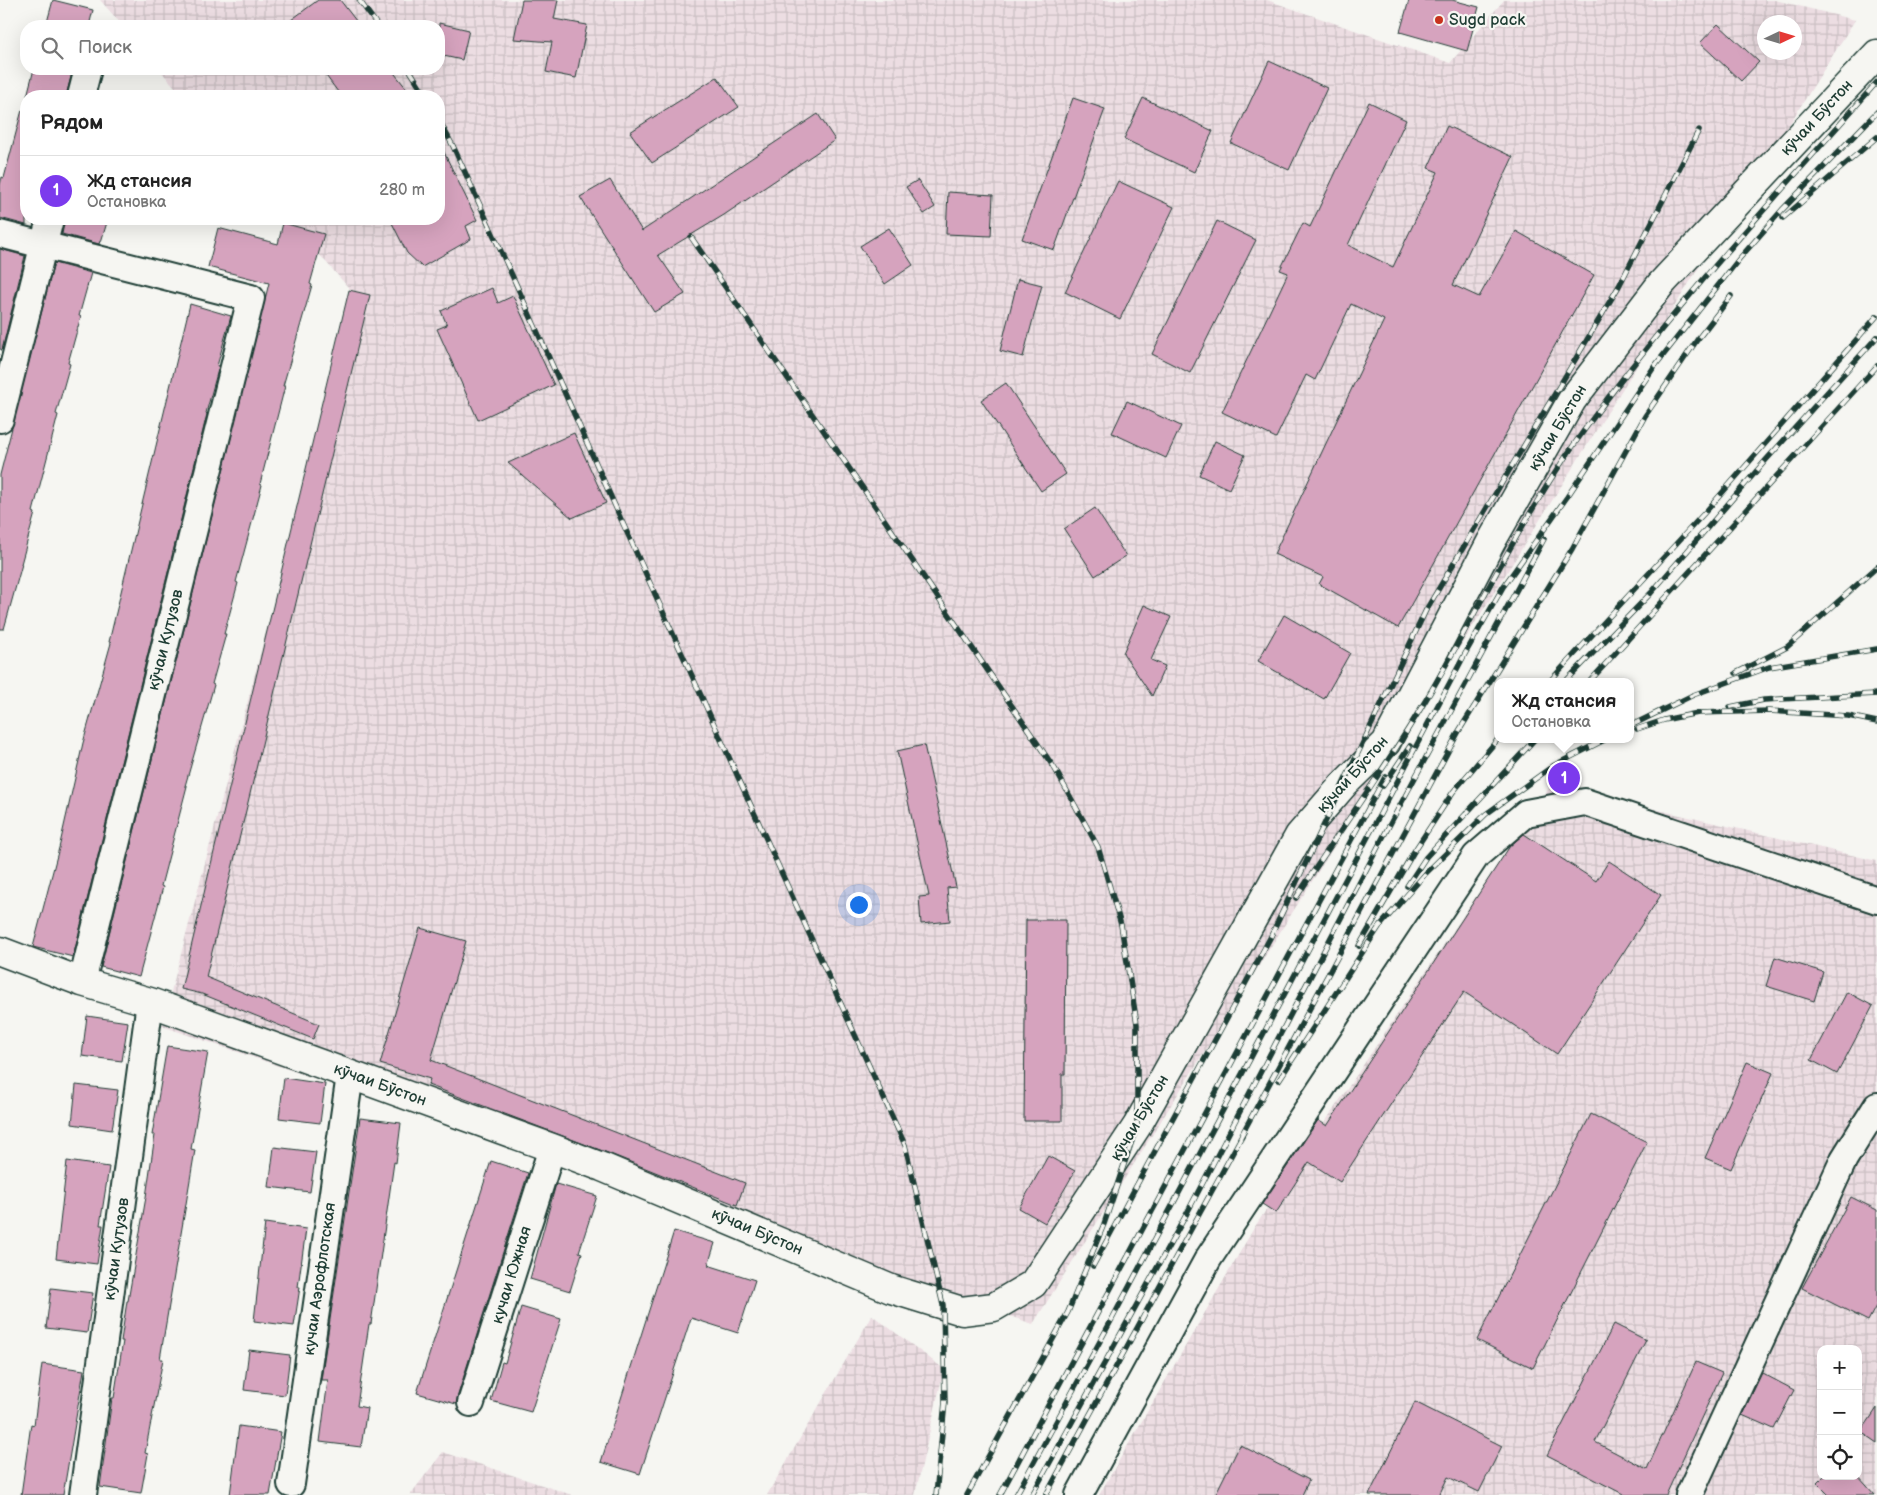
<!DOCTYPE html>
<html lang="ru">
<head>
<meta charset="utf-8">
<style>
	:root { --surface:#fff; --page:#f6f6f6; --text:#222; --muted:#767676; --line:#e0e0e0; --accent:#7c3aed }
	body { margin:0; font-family:"Balsamiq Sans",sans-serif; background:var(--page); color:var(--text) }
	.controls { position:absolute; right:15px; bottom:15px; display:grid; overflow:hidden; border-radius:10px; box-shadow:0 5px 20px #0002 }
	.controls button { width:45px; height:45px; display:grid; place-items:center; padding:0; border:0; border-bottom:1px solid var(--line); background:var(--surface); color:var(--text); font:25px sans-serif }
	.compass { position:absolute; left:1757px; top:15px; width:45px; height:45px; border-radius:50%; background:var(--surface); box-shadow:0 5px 20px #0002; rotate:86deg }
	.you { position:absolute; left:858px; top:904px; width:18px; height:18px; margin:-12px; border:4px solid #fff; border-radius:50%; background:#1a73e8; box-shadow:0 0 0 8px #1a73e833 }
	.badge { display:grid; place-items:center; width:32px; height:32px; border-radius:50%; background:var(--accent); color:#fff; font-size:16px; font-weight:700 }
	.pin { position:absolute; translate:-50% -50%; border:2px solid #fff; box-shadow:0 1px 5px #0006 }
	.popup { position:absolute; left:1494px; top:678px; width:140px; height:65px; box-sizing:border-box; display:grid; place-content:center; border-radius:10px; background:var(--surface); filter:drop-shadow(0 1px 4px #0005); font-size:16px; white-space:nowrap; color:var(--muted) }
	.popup b { font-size:19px; color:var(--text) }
	.popup::after { content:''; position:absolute; left:50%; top:100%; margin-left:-10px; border:10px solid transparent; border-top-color:var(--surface) }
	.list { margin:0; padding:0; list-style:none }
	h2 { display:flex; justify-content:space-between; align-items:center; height:65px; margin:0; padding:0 20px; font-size:21px }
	h2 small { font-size:16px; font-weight:400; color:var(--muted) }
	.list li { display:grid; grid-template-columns:32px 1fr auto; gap:15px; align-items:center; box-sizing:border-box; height:70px; padding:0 20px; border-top:1px solid var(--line) }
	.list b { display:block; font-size:19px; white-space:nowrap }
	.list p { margin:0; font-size:16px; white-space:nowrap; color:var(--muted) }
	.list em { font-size:16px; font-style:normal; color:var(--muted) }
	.icon { flex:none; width:28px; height:28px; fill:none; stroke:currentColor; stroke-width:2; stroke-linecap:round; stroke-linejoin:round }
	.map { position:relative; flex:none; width:1877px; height:1495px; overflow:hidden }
	.search { position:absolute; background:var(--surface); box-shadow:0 5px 20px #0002; left:20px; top:20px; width:425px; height:55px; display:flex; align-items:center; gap:12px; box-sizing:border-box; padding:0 18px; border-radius:20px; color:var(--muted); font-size:19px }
	.panel { position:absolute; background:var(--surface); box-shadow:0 5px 20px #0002; left:20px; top:90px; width:425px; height:135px; border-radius:20px }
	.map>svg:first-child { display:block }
</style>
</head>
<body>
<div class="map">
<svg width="1877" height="1495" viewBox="0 0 1877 1495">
	<defs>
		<pattern id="industrial-grid" width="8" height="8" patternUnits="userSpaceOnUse" patternTransform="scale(1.25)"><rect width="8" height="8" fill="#ecdde2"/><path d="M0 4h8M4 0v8" fill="none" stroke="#cabfc2"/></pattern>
	</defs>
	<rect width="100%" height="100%" fill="#f6f6f2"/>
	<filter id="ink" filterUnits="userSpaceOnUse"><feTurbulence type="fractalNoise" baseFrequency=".02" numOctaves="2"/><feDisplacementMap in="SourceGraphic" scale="10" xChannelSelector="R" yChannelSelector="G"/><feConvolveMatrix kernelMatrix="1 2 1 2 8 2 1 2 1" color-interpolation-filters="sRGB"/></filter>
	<g filter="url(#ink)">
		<g fill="url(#industrial-grid)" fill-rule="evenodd">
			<path d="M100 0H1267L1450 63 1504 0H1775L1855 20 1033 1324 162 1026 355 295 288 219H439V96H183L159 69H439V26H123ZM1764 22H1794V52H1764Z"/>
			<path d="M1551 785 1877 861V1495H1099L1254 1228ZM1821 1349H1858V1476H1821Z"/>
			<polygon points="872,1315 944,1369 915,1495 767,1495"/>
			<polygon points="443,1452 572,1495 410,1495"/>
		</g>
		<g fill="#d6a3be" stroke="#1f3d34">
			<polygon points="53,0 93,10 89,26 46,26"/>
			<polygon points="318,0 340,0 360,26 283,26"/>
			<polygon points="522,0 558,0 554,19 587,25 576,78 546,72 552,42 514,39"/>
			<polygon points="1409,0 1452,0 1479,7 1467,51 1400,32"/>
			<polygon points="439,23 469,30 462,60 439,55"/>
			<polygon points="1718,24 1759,62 1741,81 1700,43"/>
			<polygon points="1269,61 1327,88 1289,170 1231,143"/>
			<polygon points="34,69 58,69 72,73 66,96 27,96"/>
			<polygon points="321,69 391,69 407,89 397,96 341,96"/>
			<polygon points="717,77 739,107 652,163 630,132"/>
			<polygon points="1073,98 1105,109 1054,250 1022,239"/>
			<polygon points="1143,98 1213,131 1194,172 1124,139"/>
			<polygon points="1369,102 1406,120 1348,245 1393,267 1438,172 1428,168 1447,126 1513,157 1453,285 1479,297 1516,231 1594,275 1398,628 1319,584 1323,577 1274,554 1384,320 1351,304 1315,380 1306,375 1276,438 1222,412 1288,273 1280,270 1303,223 1310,227"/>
			<polygon points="22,110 26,110 26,225 0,218 0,185 2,177 4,178"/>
			<polygon points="818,114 835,140 724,215 658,255 685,294 654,312 580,197 610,180 642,231"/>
			<polygon points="439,142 477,220 466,226 471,239 422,267 407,253 390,219 439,219"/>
			<polygon points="918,180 935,207 924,214 906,187"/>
			<polygon points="1118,181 1174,207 1120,319 1065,292"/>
			<polygon points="948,192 993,195 991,236 946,234"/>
			<polygon points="65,219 108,219 101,242 100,241 99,244 62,234"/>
			<polygon points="1217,221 1256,240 1190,373 1152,354"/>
			<polygon points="283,223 324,234 310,284 312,285 283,386 285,386 260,484 262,485 236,582 238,583 224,634 226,634 212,684 214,685 185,786 187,786 161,886 163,887 139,977 101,967 269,283 208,267 218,228 278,244"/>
			<polygon points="889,228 913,265 885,284 860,246"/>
			<polygon points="0,249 25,256 2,350 0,349"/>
			<polygon points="54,263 91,273 79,316 81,316 68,363 70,364 56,414 58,415 33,512 35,513 21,564 22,564 4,629 0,629 0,475"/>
			<polygon points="1018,279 1042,285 1023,357 1000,351"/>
			<polygon points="492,288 498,303 513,296 554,385 478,420 437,329 447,325 441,311"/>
			<polygon points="349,290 370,295 206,977 319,1024 313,1039 202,994 181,989"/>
			<polygon points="190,304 231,316 217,366 219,366 206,413 207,414 73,957 33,947 60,844 83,743 111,643 109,642"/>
			<polygon points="1006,383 1066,474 1041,491 981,400"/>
			<polygon points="1127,401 1181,426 1166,458 1112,433"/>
			<polygon points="574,433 606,503 572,518 508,463"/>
			<polygon points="1215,441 1245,455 1229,489 1199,475"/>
			<polygon points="1095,508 1126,556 1095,576 1064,529"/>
			<polygon points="1144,605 1171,617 1151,660 1165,666 1152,696 1123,653"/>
			<polygon points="1284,615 1350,653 1324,699 1258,661"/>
			<polygon points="924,745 956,887 947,888 950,921 921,924 919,897 929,896 897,751"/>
			<polygon points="1524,834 1596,881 1609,861 1661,895 1557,1054 1464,992 1340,1182 1309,1162 1276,1213 1262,1204 1318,1120 1327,1126 1510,846"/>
			<polygon points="1026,920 1066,920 1065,1074 1062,1074 1062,1121 1024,1121"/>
			<polygon points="420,928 466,941 431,1060 745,1183 737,1205 608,1153 428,1085 430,1079 380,1064"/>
			<polygon points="1775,957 1823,972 1814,1001 1766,986"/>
			<polygon points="1847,992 1873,1006 1837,1074 1811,1060"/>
			<polygon points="87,1016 128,1022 122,1061 82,1056"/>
			<polygon points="167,1046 208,1052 191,1149 195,1150 160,1359 163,1359 145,1453 148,1454 141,1493 100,1487 112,1398 114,1398 123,1341 121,1341 127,1301 128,1301 146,1197 155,1135 152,1135"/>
			<polygon points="1747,1062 1773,1073 1731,1169 1705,1158"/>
			<polygon points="284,1078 325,1084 320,1123 279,1118"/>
			<polygon points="76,1085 118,1090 112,1130 72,1124"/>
			<polygon points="1591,1114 1647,1142 1533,1368 1477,1340"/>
			<polygon points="360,1118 401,1123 396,1163 394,1162 371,1324 369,1324 357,1406 367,1408 361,1447 320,1442 328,1380 321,1380"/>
			<polygon points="274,1147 316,1152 310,1192 269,1187"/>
			<polygon points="1048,1156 1075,1171 1045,1223 1019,1208"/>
			<polygon points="67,1161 109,1167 100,1225 103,1225 97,1264 56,1259"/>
			<polygon points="491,1161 528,1173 457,1398 456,1404 417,1393"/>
			<polygon points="556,1184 597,1196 579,1252 582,1253 570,1291 530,1279"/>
			<polygon points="1851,1197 1877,1210 1877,1304 1868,1321 1802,1288"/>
			<polygon points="265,1223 306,1229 298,1287 300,1287 294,1326 254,1321"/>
			<polygon points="674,1231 715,1243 708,1265 755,1280 738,1333 691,1318 640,1474 601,1462"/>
			<polygon points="51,1288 93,1293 87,1333 46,1328"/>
			<polygon points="521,1307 561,1319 531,1412 491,1401 502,1362 505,1363"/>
			<polygon points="1614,1324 1646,1340 1595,1442 1647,1469 1696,1362 1722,1373 1666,1495 1625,1495 1547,1455"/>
			<polygon points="249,1350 290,1355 285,1395 244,1390"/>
			<polygon points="42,1364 84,1370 63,1495 21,1495 31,1424 34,1425"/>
			<polygon points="1762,1373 1794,1390 1774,1429 1742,1415"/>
			<polygon points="1415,1402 1502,1446 1479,1492 1448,1477 1439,1495 1369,1495"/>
			<polygon points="1877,1408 1877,1443 1861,1432"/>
			<polygon points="239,1426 281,1432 270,1495 230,1495"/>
			<polygon points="1240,1445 1309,1480 1302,1495 1215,1495"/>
			<polygon points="1824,1476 1858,1476 1875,1495 1829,1495 1817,1483"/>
		</g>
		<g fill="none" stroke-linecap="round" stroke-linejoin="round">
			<g stroke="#1f3d34" stroke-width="30">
				<g id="minor">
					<polyline points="81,96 88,69"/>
					<polyline points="0,234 251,298 82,982"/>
					<polyline points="0,419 50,219"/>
					<polyline points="471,1403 552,1148"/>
					<polyline points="291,1484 350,1075"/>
					<polyline points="83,1495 150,1002"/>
					<polyline points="1079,1495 1208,1259 1476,856 1526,813 1585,802 1877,900"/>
					<polyline points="1689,1495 1844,1159 1877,1106"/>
				</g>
			</g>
			<g stroke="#1f3d34" stroke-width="31">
				<polyline id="major" points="0,951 82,982 150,1002 552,1148 602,1167 891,1289 962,1311 994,1307 1033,1284 1137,1126 1299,836 1344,784 1386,743 1491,542 1572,400 1661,284 1877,54"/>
			</g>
			<use href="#minor" stroke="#f6f6f2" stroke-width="26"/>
			<use href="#major" stroke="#f6f6f2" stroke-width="28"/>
			<g stroke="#1f3d34" stroke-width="5.5">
				<g id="rail">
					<polyline points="359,0 378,26"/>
					<polyline points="409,69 426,96"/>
					<polyline points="439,120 453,146 521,295 620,517 905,1145 943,1305 945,1402 936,1495"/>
					<polyline points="1783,218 1877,137"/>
					<polyline points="691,237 1055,769 1098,847 1121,925 1137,1024 1137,1126 1104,1224 1068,1312 967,1495"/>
					<polyline points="1736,673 1787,647 1877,567"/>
					<polyline points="1549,682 1708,509 1877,316"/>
					<polyline points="1565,682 1651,593 1766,460 1877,337"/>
					<polyline points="1589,682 1877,366"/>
					<polyline points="1730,707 1764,700 1877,694"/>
					<polyline points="1630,726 1693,695 1769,667 1877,649"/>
					<polyline points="1637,729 1664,720 1698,713 1769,711 1848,716 1877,722"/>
					<polyline points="1383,786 1410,746"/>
					<polyline points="1407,886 1426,857 1535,739"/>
					<path d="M1296 898C1337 834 1382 773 1421 708 1473 622 1515 529 1573 446 1663 317 1773 201 1877 82"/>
					<polyline points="1359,946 1413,853 1453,792 1498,739"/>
					<polyline points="1279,1080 1379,927 1426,873 1486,814 1553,766 1606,739"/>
					<polyline points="1240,1138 1459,731 1572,549 1645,416 1697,340 1731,296"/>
					<polyline points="1093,1266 1270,938 1426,610 1619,286 1699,130"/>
					<polyline points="1000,1495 1385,777"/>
					<polyline points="1016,1495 1111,1321 1465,654 1503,587 1567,497 1654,367 1739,259 1782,210 1877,112"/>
					<polyline points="1032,1495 1186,1215 1390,824 1544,539"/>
					<polyline points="1046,1495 1244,1132"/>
				</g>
			</g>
			<use href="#rail" stroke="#f6f6f2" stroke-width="4" stroke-dasharray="11" stroke-linecap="butt"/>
		</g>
	</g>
	<circle fill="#c8321e" stroke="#f6f6f2" stroke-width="2" cx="1439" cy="20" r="5"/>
	<g text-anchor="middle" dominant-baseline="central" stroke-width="4.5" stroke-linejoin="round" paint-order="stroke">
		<g font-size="16" fill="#1f3d34" stroke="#f6f6f2" text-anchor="start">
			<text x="1449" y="20">Sugd pack</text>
		</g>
		<g font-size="16" fill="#1f3d34" stroke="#f6f6f2">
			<text transform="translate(1817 118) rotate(-47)">кӯчаи Бӯстон</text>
			<text transform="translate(1558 428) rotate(-59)">кӯчаи Бӯстон</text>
			<text transform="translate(166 640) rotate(-76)">кӯчаи Кутузов</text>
			<text transform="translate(1353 775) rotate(-48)">кӯчаи Бӯстон</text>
			<text transform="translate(380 1085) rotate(20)">кӯчаи Бӯстон</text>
			<text transform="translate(1140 1118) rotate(-59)">кӯчаи Бӯстон</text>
			<text transform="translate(757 1232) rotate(23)">кӯчаи Бӯстон</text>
			<text transform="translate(117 1249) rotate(-82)">кӯчаи Кутузов</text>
			<text transform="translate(512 1275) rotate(-73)">кучаи Южная</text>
			<text transform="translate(320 1279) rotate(-82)">кучаи Аэрофлотская</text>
		</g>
	</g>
</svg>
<div class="controls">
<button>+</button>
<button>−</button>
<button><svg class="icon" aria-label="locate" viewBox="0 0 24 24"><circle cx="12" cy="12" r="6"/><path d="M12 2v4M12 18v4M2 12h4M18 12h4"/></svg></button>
</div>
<svg class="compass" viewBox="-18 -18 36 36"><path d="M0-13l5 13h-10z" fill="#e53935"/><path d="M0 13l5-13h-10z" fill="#767676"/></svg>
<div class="you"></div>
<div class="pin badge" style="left:1564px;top:778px">1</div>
<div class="popup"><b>Жд стансия</b>Остановка</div>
<div class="search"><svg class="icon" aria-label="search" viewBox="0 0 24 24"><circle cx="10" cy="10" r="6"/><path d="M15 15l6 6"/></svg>Поиск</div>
<section class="panel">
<h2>Рядом<small></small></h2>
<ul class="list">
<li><span class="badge">1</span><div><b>Жд стансия</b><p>Остановка</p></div><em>280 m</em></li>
</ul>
</section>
</div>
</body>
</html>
